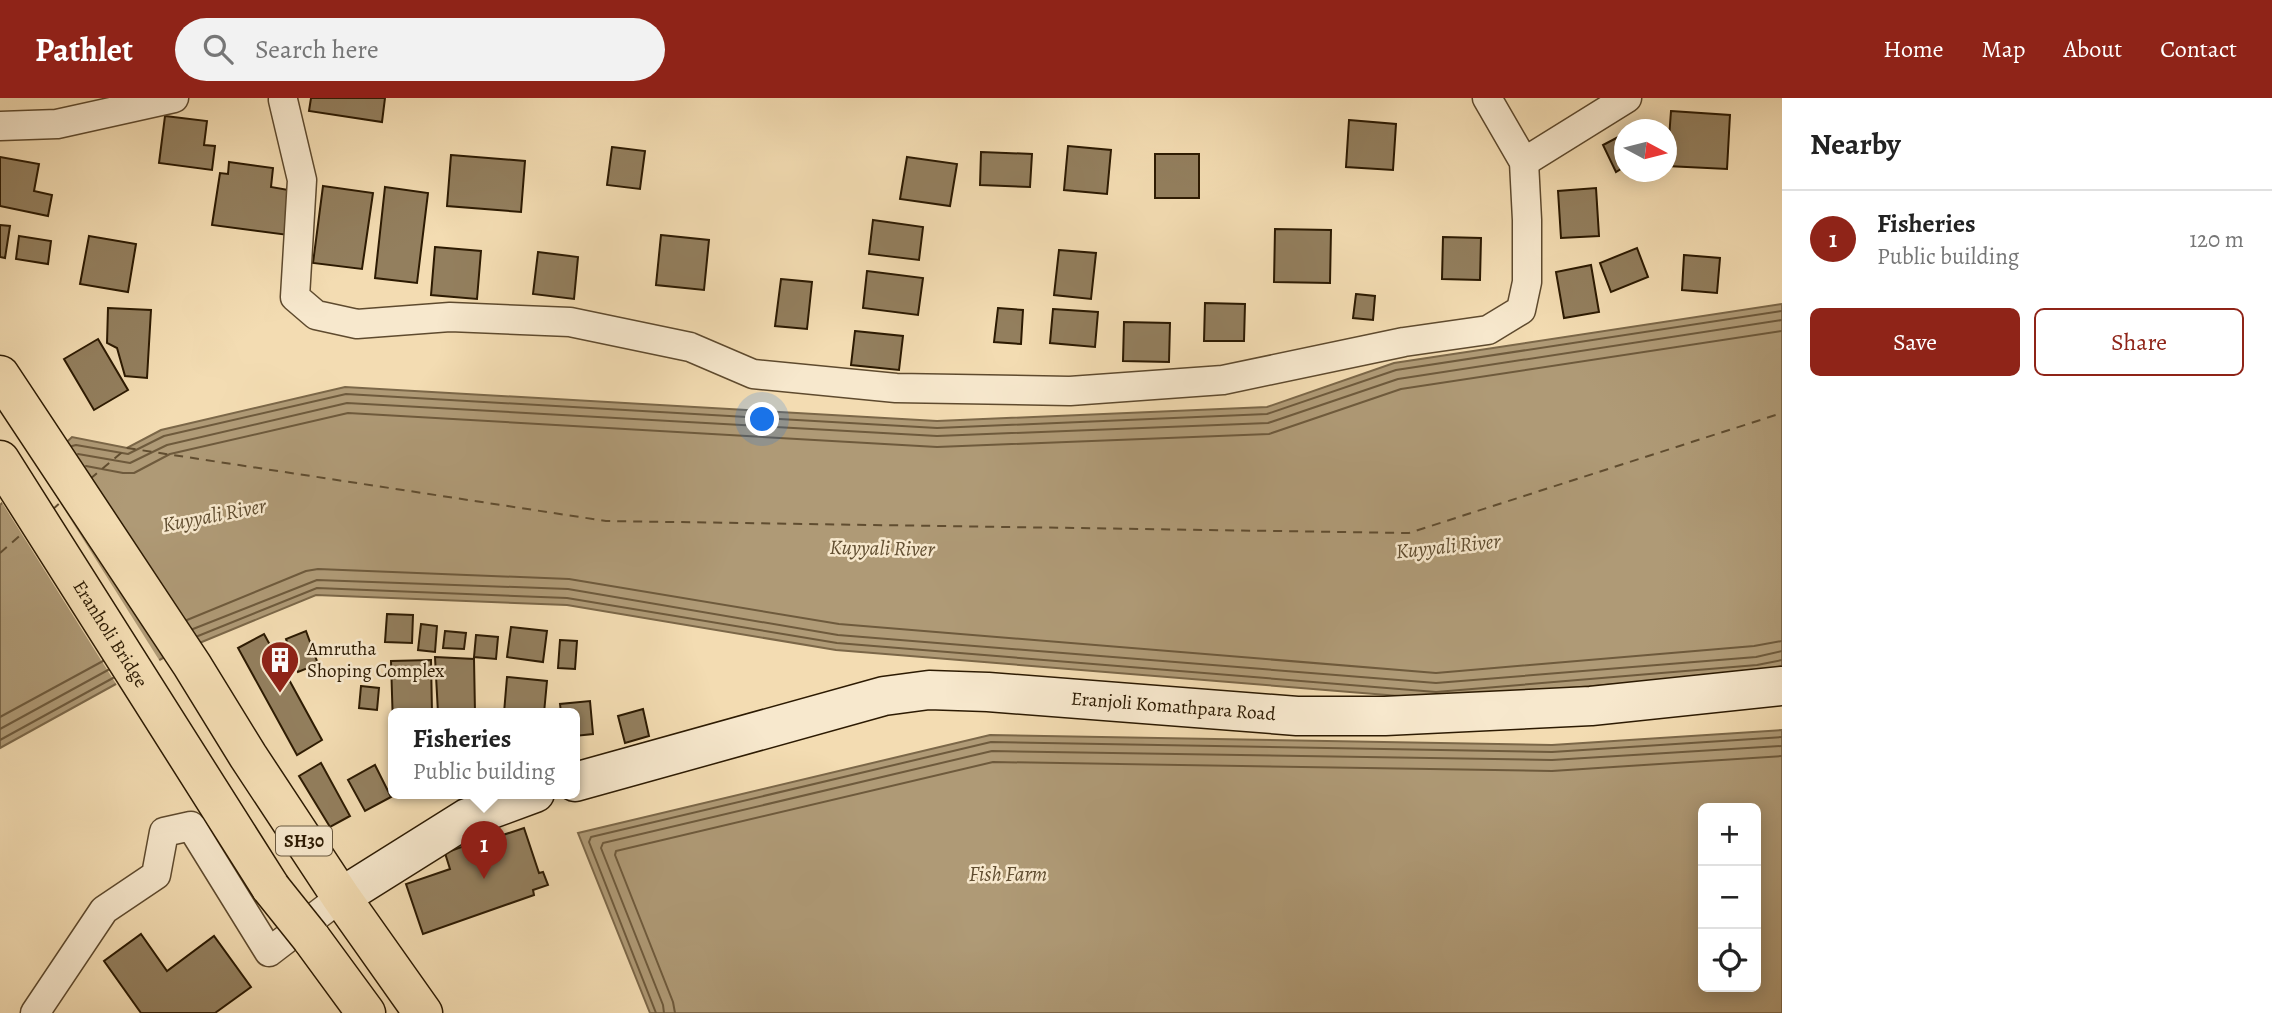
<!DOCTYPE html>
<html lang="en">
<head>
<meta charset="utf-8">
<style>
	:root { --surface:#fff; --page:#f2f2f2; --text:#222; --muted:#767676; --line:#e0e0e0; --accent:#8f2418 }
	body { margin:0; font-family:Alegreya,serif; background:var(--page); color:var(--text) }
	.controls { position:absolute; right:21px; bottom:21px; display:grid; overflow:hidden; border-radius:10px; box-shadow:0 4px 18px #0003 }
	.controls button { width:63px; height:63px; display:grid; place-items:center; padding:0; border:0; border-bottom:2px solid var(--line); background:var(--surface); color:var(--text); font:35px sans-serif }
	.compass { position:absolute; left:1614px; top:21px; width:63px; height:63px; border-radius:50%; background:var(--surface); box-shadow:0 4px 18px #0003; rotate:97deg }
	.you { position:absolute; left:763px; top:322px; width:24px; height:24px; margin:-18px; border:5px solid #fff; border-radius:50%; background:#1a73e8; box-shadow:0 0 0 10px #1a73e833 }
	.badge { display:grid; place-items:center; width:46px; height:46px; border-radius:50%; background:var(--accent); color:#fff; font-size:23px; font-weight:700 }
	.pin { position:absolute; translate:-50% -58px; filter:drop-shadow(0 2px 4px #0008) }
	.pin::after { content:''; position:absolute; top:37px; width:24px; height:21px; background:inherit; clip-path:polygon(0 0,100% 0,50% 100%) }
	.popup { position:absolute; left:388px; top:610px; width:192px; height:91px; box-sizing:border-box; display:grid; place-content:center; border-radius:10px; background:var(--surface); filter:drop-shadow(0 2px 5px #0005); font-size:23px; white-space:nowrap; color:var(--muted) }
	.popup b { font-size:26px; color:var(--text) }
	.popup::after { content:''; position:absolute; left:50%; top:100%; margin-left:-14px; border:14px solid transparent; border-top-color:var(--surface) }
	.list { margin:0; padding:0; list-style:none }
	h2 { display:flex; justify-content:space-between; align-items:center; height:91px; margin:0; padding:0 28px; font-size:30px }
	h2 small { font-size:23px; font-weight:400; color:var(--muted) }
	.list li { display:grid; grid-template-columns:46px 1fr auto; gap:21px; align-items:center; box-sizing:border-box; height:98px; padding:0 28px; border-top:2px solid var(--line) }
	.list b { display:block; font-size:26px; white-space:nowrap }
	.list p { margin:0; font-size:23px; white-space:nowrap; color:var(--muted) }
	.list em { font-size:23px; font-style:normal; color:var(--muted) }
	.actions { display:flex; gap:14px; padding:21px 28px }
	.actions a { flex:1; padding:16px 0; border:2px solid var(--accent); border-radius:10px; text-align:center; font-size:24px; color:var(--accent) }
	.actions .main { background:var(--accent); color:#fff }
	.icon { flex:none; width:38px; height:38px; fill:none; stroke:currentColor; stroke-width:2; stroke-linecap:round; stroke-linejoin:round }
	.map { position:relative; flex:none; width:1782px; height:915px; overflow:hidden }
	header { display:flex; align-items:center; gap:42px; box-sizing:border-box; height:98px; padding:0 35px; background:var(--accent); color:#fff }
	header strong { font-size:33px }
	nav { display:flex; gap:38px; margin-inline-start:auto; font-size:24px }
	.search { width:490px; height:63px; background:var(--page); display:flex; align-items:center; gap:18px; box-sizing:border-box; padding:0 24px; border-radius:38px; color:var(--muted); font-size:26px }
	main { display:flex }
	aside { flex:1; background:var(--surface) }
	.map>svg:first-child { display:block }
</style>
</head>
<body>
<header>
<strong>Pathlet</strong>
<div class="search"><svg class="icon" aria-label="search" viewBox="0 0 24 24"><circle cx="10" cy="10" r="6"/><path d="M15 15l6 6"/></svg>Search here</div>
<nav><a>Home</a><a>Map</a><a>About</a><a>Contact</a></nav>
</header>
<main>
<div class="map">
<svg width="1782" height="915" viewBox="0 0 1782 915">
	<rect width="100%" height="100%" fill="#f3dcb2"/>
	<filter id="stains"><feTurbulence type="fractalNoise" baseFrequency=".00286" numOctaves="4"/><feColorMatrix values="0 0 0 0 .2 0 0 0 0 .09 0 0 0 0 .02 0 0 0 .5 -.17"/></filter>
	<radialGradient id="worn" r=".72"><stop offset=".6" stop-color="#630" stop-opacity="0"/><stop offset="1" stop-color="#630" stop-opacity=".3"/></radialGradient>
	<g fill="#af9a76" stroke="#7b6748" stroke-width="2" fill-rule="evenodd">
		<polygon points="1782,206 1782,568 1759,574 1436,601 836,552 567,507 316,497 163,560 0,650 0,407 72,339 127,350 161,332 345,289 937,323 1267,309 1394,265"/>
		<path d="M1782 632V915H650L578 735 990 637 1552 647ZM1703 710H1756V889H1703Z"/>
	</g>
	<polygon fill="#f3dcb2" points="37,368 161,565 118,589 1,403"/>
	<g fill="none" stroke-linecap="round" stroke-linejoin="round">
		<g stroke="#6e5a3c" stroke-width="2">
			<polyline points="72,348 76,347 128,356 164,338 346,296 937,330 1267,316 1396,272 1782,213"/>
			<polyline points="78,356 130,365 167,347 347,305 937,338 1268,325 1398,281 1782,222"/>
			<polyline points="86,368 123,375 134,375 170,356 348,315 937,349 1269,336 1401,291 1782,233"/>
			<polyline points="187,522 306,473 318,471 569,481 839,526 1436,575 1754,548 1782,543"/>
			<polyline points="193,531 317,482 568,491 838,537 1436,585 1756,559 1782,553"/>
			<polyline points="198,538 317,490 567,500 837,545 1436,594 1757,567 1782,562"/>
			<polyline points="0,619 103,563"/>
			<polyline points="0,631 108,572"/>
			<polyline points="0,642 113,580"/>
			<polyline points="656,915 589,744 591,739 991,644 1552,654 1782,639"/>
			<polyline points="664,915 663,907 601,750 603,745 992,653 1552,662 1782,648"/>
			<polyline points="675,915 673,904 615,757 616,753 993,664 1552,673 1782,658"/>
		</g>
		<g stroke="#604d30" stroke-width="2" stroke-dasharray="9 7" stroke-linecap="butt">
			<polyline points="90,381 127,350 606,423 1409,435 1782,315"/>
			<polyline points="52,412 61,404"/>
			<polyline points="0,455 23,435"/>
		</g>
	</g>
	<g fill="#937f5e" stroke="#2c1a02" stroke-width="2">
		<polygon points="311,0 385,0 382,24 309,13"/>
		<polygon points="1671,13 1730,17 1727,71 1667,68"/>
		<polygon points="165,18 207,23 204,47 215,48 212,72 159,65"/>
		<polygon points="1349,22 1396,26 1393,72 1346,69"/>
		<polygon points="1624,36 1624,69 1616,74 1603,47"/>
		<polygon points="1068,48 1111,52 1107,96 1064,92"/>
		<polygon points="612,49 645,53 640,91 607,87"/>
		<polygon points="981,54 1032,56 1030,89 980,87"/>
		<rect x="1155" y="56" width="44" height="44"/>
		<polygon points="451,57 525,63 521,114 447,108"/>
		<polygon points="0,59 39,66 34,93 52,97 48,118 0,108"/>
		<polygon points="907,59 957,66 950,108 900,101"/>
		<polygon points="229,64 273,70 271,89 294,93 288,137 212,127 220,75 228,76"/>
		<polygon points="323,88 373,95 362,171 313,165"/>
		<polygon points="385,89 428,95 417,185 375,180"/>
		<polygon points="1596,90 1599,138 1561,140 1558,93"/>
		<polygon points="873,122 923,129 919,162 869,156"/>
		<polygon points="0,127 10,128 5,160 0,159"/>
		<polygon points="1275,131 1331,132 1330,185 1274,184"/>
		<polygon points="661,137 709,142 704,192 656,187"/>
		<polygon points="19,138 51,143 48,166 16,161"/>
		<polygon points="89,138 136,146 128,194 80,186"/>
		<polygon points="1443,139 1481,140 1480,182 1442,181"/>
		<polygon points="435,149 481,153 477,201 431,197"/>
		<polygon points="1637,150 1648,179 1611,194 1600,165"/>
		<polygon points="1059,152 1096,155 1091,201 1054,197"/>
		<polygon points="538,154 578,159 574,201 533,196"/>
		<polygon points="1684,157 1720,160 1717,195 1682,192"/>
		<polygon points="1591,167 1599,214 1564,220 1556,174"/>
		<polygon points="867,173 923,180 918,217 863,210"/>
		<polygon points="781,181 812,184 807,231 775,228"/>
		<polygon points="1356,196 1375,198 1373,222 1353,220"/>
		<polygon points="1205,205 1245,206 1244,243 1204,243"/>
		<polygon points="108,210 151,212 147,280 125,278 117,250 107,245"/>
		<polygon points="998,210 1023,212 1021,246 994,244"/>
		<polygon points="1053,211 1098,214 1095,249 1050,245"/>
		<polygon points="1124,224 1170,225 1169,264 1123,263"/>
		<polygon points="855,233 903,238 899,272 851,267"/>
		<polygon points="98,241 128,292 94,312 64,261"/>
		<polygon points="387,516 413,517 412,545 385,544"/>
		<polygon points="421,526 437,528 435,554 418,552"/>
		<polygon points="511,529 547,533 543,564 507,559"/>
		<polygon points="306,533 318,566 298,574 286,541"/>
		<polygon points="445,533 466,535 464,551 443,550"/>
		<polygon points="264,536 322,642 297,657 238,550"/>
		<polygon points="476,537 498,539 496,561 474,559"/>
		<polygon points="560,542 577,543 575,571 558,570"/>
		<polygon points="435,559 474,561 475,615 438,615"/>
		<polygon points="431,562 432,615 393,615 393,629 391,563"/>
		<polygon points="507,579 547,583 544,615 504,615"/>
		<polygon points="361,588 379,590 377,612 359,610"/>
		<polygon points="590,603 593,636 575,638 575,615 561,615 560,606"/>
		<polygon points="643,611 649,638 625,645 618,618"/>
		<polygon points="321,665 350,718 330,729 299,678"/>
		<polygon points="375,667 391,699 365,713 348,682"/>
		<polygon points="524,730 539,775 543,774 548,787 533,792 534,797 423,836 406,786 450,771 445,755 475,744 480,761 499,755 494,740"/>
		<polygon points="141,836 167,873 214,838 251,889 215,915 141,915 104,863"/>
	</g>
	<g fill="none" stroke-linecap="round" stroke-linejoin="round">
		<g stroke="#5e4a2e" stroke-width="31">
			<g id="minor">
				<polyline points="283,2 302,82 295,199 316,217 357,226 450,219 570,224 690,249 753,276 896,290 1070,293 1223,282 1404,244 1488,232 1521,212 1527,184 1527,122 1524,64 1487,0"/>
				<polyline points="0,28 57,26 174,0"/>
				<polyline points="1524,64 1627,0"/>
				<polyline points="35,915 104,812 156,777 164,734 191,728 269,854 341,799"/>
			</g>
		</g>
		<g stroke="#2c1a02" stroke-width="41">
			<g id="secondary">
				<path id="s1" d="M575 684 884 598 929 592 988 594 1297 618H1385L1591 608 1782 588"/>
				<polyline points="341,799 467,720 535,695"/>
			</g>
		</g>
		<g stroke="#2c1a02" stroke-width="41">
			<g id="primary">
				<polyline points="0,277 192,567 248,658 341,799 423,915"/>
				<path id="s2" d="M0 362 271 790"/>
				<polyline points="311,840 366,915"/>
			</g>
		</g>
		<use href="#minor" stroke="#f7e8cd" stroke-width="28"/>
		<use href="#secondary" stroke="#f7e8cd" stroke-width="38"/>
		<use href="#primary" stroke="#f3dcb2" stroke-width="38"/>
		<g stroke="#2c1a02" stroke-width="41" stroke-linecap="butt">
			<polyline id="primary-bridge" points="271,790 311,840"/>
		</g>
		<use href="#primary-bridge" stroke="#f3dcb2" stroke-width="38"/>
	</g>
	<defs>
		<g id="building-pin" transform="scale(2.0125)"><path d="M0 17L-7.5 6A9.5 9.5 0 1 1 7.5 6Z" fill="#8f2418" stroke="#f7e8cd"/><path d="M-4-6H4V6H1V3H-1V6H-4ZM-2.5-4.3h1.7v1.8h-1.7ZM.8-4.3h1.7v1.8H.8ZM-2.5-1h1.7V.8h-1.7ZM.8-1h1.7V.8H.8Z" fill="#fff"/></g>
	</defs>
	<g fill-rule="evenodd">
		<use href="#building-pin" x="280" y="562"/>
	</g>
	<g text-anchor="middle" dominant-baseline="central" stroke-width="5" stroke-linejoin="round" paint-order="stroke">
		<rect fill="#f7e8cd" stroke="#69583f" stroke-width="2" x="276" y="728.5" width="56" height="29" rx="5"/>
		<g font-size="18" font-weight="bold" fill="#2c1a02">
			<text x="304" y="743">SH30</text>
		</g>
		<g font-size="19" fill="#2c1a02" stroke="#f7e8cd">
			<text stroke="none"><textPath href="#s2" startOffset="206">Eranholi Bridge</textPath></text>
			<text stroke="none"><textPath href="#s1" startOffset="611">Eranjoli Komathpara Road</textPath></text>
		</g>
		<g font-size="19" fill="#2c1a02" stroke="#f7e8cd" text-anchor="start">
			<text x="307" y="551">Amrutha<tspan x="307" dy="22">Shoping Complex</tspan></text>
		</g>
		<g font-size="21" font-style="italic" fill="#604d30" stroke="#f7e8cd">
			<text transform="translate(214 417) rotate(-11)">Kuyyali River</text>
			<text transform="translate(1448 448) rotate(-6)">Kuyyali River</text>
			<text transform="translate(882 450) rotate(1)">Kuyyali River</text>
			<text x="1008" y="776">Fish Farm</text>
		</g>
	</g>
	<rect width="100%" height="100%" filter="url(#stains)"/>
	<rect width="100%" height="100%" fill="url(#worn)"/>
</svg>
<div class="controls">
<button>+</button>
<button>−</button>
<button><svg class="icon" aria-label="locate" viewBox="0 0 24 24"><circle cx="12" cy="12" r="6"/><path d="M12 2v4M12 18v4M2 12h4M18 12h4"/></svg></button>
</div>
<svg class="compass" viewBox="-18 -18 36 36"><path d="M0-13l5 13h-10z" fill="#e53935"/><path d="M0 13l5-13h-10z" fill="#767676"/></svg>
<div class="you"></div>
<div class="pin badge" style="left:484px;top:781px">1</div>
<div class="popup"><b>Fisheries</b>Public building</div>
</div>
<aside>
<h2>Nearby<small></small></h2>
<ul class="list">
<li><span class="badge">1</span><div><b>Fisheries</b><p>Public building</p></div><em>120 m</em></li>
</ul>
<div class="actions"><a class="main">Save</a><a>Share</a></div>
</aside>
</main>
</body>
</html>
